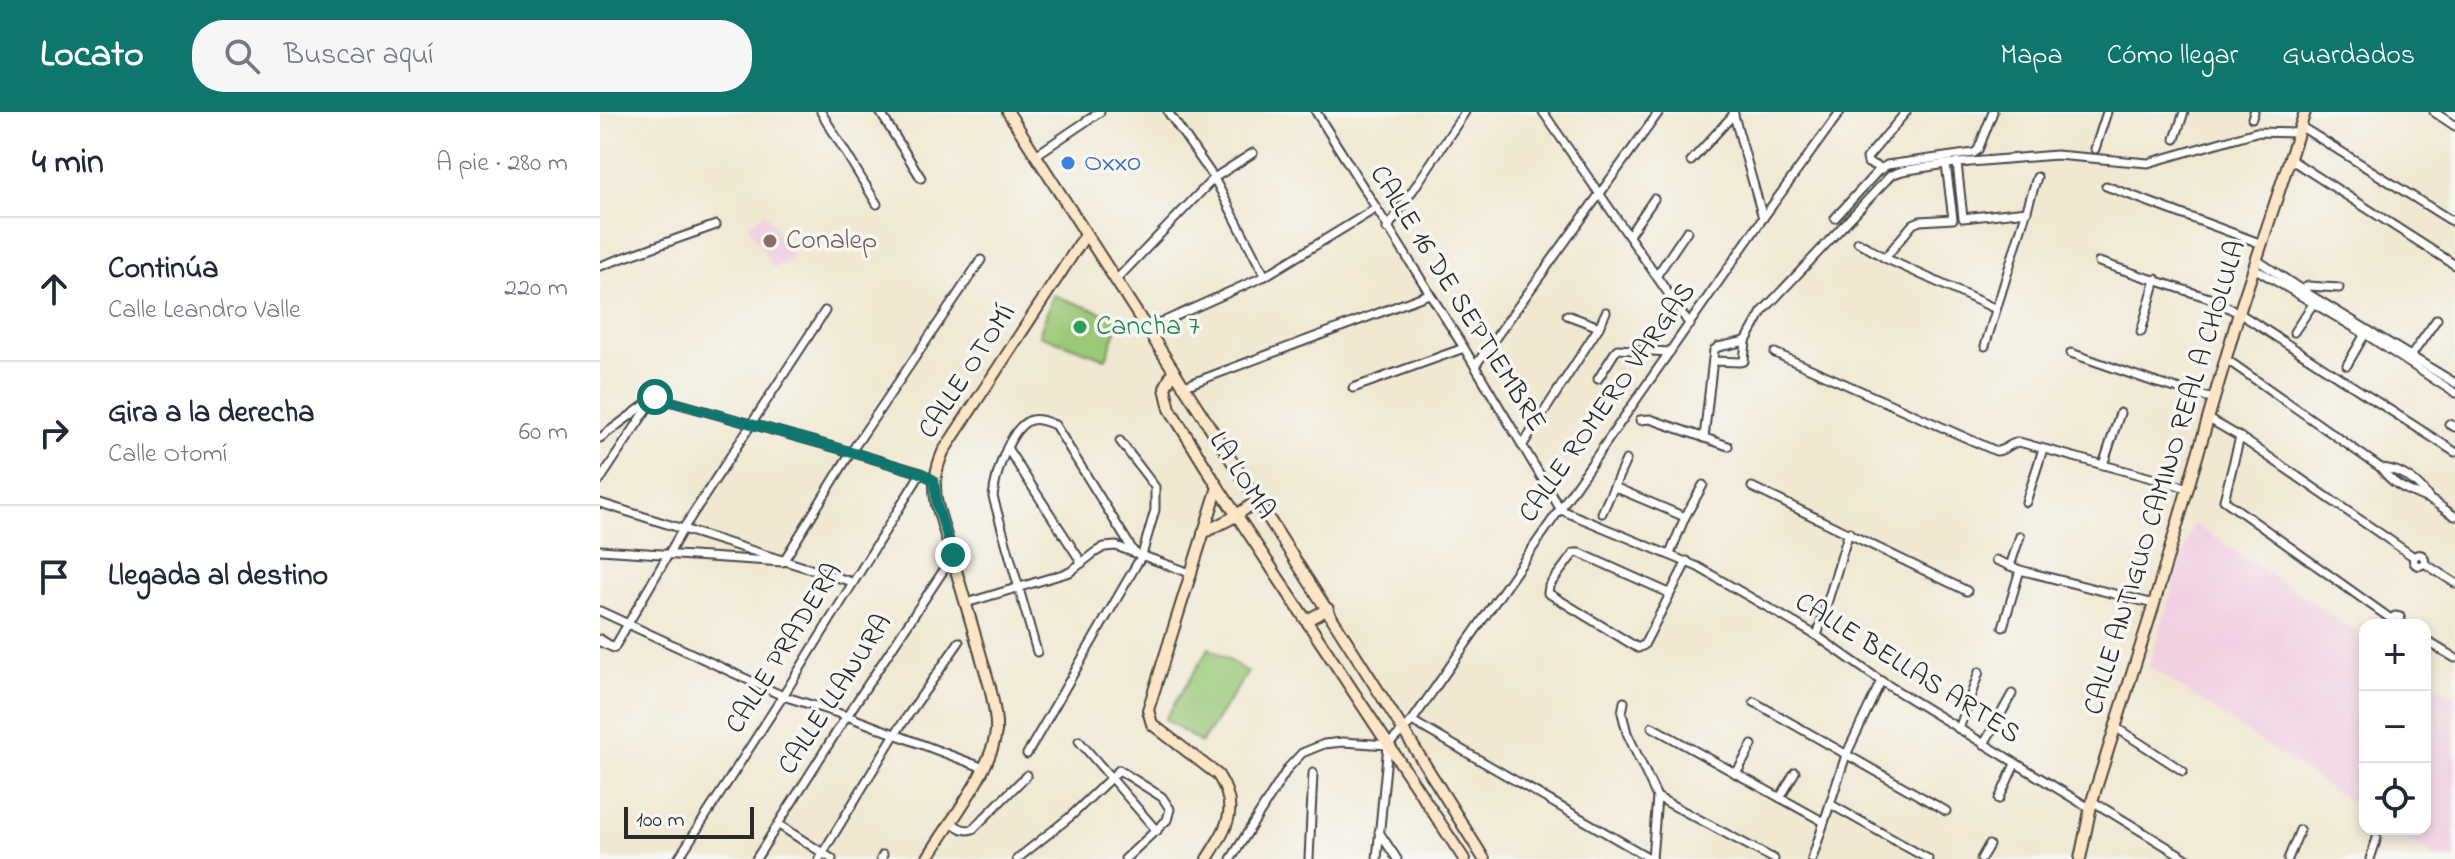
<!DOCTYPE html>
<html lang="es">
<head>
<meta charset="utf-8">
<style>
	:root { --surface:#fff; --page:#f6f6f7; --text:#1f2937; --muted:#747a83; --line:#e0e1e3; --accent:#0f766e }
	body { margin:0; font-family:"Indie Flower",sans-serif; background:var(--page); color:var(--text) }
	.controls { position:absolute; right:24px; bottom:24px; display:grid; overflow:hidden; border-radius:16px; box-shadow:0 4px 12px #0003 }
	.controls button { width:72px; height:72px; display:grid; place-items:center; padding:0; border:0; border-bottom:2px solid var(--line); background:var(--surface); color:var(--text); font:40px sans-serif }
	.scale { position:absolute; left:24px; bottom:20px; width:130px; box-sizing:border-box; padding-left:8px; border:4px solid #2b2b2b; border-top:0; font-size:22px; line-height:28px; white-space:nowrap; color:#2b2b2b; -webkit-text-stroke:6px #f6f6f2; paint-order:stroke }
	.stop { position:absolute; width:24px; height:24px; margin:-18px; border:6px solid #0f766e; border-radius:50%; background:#fff }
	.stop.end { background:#0f766e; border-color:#fff; box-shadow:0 2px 8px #0008 }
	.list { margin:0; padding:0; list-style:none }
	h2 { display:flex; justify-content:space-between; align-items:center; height:104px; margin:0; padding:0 32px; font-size:34px }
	h2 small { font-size:26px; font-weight:400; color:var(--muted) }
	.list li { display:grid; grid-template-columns:52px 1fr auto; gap:24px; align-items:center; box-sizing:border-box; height:144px; padding:0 32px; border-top:2px solid var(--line) }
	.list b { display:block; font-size:30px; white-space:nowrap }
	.list p { margin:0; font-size:26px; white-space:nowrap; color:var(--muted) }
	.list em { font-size:26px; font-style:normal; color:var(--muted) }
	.icon { flex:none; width:44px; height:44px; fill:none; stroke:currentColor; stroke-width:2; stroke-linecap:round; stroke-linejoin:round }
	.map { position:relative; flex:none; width:1855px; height:747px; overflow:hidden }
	header { display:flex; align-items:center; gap:48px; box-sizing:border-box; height:112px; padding:0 40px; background:var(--accent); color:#fff }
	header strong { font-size:38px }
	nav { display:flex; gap:44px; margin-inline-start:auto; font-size:28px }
	.search { width:560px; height:72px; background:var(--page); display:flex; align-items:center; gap:20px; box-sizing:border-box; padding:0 28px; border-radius:32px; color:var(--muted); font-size:30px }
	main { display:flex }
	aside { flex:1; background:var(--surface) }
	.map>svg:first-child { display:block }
</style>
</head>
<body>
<header>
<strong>Locato</strong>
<div class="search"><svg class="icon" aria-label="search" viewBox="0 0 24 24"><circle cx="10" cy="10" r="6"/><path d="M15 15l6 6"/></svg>Buscar aquí</div>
<nav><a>Mapa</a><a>Cómo llegar</a><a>Guardados</a></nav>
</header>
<main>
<aside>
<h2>4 min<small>A pie · 280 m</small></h2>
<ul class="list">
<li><svg class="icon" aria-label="ahead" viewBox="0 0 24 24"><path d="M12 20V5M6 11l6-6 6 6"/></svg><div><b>Continúa</b><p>Calle Leandro Valle</p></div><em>220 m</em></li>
<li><svg class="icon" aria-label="right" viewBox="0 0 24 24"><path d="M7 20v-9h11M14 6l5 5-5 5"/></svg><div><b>Gira a la derecha</b><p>Calle Otomí</p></div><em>60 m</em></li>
<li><svg class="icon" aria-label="arrive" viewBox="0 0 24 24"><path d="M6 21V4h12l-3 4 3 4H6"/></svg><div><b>Llegada al destino</b></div></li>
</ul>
</aside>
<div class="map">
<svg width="1855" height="747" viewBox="0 0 1855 747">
	<rect width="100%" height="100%" fill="#f6f6f2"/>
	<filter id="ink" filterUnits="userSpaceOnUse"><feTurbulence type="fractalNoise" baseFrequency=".0125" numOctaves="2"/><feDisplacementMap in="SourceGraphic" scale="16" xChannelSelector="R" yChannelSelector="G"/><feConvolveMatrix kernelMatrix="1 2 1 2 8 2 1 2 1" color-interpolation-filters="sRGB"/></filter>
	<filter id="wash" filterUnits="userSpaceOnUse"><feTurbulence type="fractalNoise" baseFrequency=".006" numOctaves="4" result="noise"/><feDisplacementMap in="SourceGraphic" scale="32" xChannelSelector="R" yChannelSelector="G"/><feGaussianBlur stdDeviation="1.8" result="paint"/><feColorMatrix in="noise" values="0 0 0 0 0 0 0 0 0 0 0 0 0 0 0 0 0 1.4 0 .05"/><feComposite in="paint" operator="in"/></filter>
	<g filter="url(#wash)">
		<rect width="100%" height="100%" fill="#f0e8d1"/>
		<g fill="#f1d0e2">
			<polygon points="165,101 193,145 174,156 148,114"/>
			<polygon points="1593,411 1765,526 1765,700 1549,554"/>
			<polygon points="1825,566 1855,586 1855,747 1837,747 1791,717 1825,717"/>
		</g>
		<g fill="#9ac876" stroke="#627a50" stroke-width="2">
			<polygon points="453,183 520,207 506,247 439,223"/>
			<polygon points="609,536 648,560 601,631 565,607"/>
		</g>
	</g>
	<g filter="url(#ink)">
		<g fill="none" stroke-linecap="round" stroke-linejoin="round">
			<g stroke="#494744" stroke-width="11">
				<g id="street">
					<polyline points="221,0 277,92"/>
					<polyline points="280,0 321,66"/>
					<polyline points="568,0 614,66 665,164"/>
					<polyline points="716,0 864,236 961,398"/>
					<polyline points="943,0 1090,213"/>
					<polyline points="1133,0 1163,106"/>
					<polyline points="1834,0 1855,14"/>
					<polyline points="1652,6 1654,0"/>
					<polyline points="1700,14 1855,111"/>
					<polyline points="1575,27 1584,0"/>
					<polyline points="1495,37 1507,0"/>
					<polyline points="436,43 500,0"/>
					<polyline points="1690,47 1855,153"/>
					<polyline points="1091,49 1134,2"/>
					<polyline points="1357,51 1363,106 1427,99"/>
					<polyline points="1282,56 1268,51 1267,46 1306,0"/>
					<polyline points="1506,74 1662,132"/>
					<polyline points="1235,106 1278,59 1287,53 1374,41 1378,38 1393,0"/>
					<polyline points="787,117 865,0"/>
					<polyline points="1029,123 1054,87"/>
					<polyline points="1258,130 1285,146 1396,197"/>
					<polyline points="1285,146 1313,112 1320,109 1353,107 1346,52"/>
					<polyline points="1657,148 1702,178 1855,271"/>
					<polyline points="1499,150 1609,186 1639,201 1855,340"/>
					<polyline points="0,154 116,113"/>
					<polyline points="1654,156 1765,222 1855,281"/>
					<polyline points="1057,163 1087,119"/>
					<polyline points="515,169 614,66 653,41"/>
					<polyline points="1702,178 1708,174 1739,176"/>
					<polyline points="967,203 999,215"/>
					<polyline points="547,217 665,164 775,97"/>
					<polyline points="1541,220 1556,167"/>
					<polyline points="1694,220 1713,192"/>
					<polyline points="1385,234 1437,65"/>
					<path d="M1175 241 1396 339C1405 339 1410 331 1419 330L1588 376"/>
					<polyline points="1471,241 1557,271 1614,287"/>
					<polyline points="1811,244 1837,207"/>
					<path d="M1626 247 1781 356C1795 376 1811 379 1832 389 1840 393 1847 400 1855 404"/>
					<polyline points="1113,249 1140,250 1144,249 1146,229 1162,200 1291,63 1302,59 1346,52 1456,43 1548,51 1656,20 1698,21"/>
					<polyline points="1747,253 1765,222"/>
					<polyline points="875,254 1059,0"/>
					<polyline points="998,267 1017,237 1070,240"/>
					<polyline points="582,275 829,182"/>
					<polyline points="753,276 864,236"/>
					<polyline points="55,285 251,340 321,361 334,368"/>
					<polyline points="1609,307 1640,325 1814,445"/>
					<polyline points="1040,308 1050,307 1128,334"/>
					<polyline points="1849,312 1855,315"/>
					<polyline points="1640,325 1624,388 1791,507"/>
					<polyline points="0,326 50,289"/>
					<polyline points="1104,326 1114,238 1118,235 1146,229"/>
					<polyline points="922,334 999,215 1006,200"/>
					<polyline points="407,336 482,451"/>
					<polyline points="1503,353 1520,301"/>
					<path d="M1781 356C1801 357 1820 371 1830 388"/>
					<polyline points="0,368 55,285"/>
					<polyline points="1014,375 1085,405"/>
					<polyline points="1152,375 1367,479"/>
					<polyline points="1426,390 1443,337"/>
					<polyline points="0,391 252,470"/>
					<polyline points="961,398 1098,455 1217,524 1281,569 1491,697"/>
					<polyline points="1002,401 1026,348"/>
					<polyline points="0,438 183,450 251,340 381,148"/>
					<polyline points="1070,442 1085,405 1103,373"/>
					<circle cx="1819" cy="448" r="5.5"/>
					<polyline points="1396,448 1420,458 1554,492"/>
					<polyline points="1824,451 1855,471"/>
					<polyline points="1410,454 1420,424"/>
					<polyline points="1069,481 980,441 974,441 949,474 948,481 1038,536 1044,533 1087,449"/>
					<polyline points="366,491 470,460 494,441 504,435 516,434 590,461"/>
					<polyline points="0,499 183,584 247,604 384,656"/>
					<polyline points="1791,513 1791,507 1795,504 1800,505 1802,513"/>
					<polyline points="1403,515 1420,458"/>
					<polyline points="1217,524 1249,420"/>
					<polyline points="0,527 14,536 0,530"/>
					<polyline points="1825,528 1855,546"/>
					<polyline points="14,536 83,417 225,199"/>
					<path d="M437 540 393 385C395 365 409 315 431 308 439 306 447 310 455 313L534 440"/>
					<polyline points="1024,590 1022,601 1027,621 1057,685 1052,747"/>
					<polyline points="1154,590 1346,699"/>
					<polyline points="812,609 1163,106 1240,0"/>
					<polyline points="1052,615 1224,710"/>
					<polyline points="1515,615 1583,659"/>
					<polyline points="1359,617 1379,560"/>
					<polyline points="479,629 557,719"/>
					<polyline points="1384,632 1412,582"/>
					<polyline points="788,633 812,609 1051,747"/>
					<polyline points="427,642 542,443 555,398 555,375 520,329"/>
					<polyline points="1136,662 1152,633"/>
					<polyline points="1057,685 1174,747"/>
					<polyline points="1180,686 1195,660"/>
					<polyline points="1399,687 1415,652"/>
					<polyline points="1492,689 1587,747"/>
					<polyline points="1230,692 1328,747"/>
					<path d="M350 709C358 715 363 720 373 717L427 663"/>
					<polyline points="179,713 232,747"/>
					<polyline points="779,720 797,747"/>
					<polyline points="78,747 183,584 321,361"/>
					<polyline points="156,747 239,616 353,444"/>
					<polyline points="219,747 295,622 359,530"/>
					<polyline points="281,747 283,743"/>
					<polyline points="417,747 471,704 519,658 562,685 570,697 567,708 525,747"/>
					<polyline points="631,747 688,656 702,641 724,632 743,630 788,633"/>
					<polyline points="709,747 713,661"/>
					<polyline points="777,747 788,633"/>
					<polyline points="1212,747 1246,643 1281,569"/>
					<polyline points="1381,747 1389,733"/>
					<polyline points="1688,747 1700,718"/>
					<polyline points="1770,747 1777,726"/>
				</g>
			</g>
			<g stroke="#494744" stroke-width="14">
				<g id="secondary">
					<path d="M408 0C567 249 728 496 884 747"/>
					<polyline points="573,259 565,276 570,297 618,375 864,747"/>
					<polyline points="603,421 634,405 658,388"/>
					<polyline points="707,508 728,497"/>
					<path d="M327 747C348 712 392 658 396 619 397 604 393 590 390 575L337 393C333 373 335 359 343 340L486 122"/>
					<path d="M607 747C627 715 640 698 618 663L557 616 552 612 548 598 618 375"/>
					<polyline points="1480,747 1492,689 1554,492 1639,201 1705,0"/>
				</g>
			</g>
			<use href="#street" stroke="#fff" stroke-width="7"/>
			<use href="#secondary" stroke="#fde5c5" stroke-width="10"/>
		</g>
	</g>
	<g fill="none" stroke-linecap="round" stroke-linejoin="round" filter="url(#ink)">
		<polyline stroke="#0f766e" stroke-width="10" points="55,285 251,340 321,361 334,368 337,393 353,443"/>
	</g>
	<circle fill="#3f7fe0" stroke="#f6f6f2" stroke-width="3" cx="468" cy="51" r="8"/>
	<circle fill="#8d6e63" stroke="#f6f6f2" stroke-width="3" cx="170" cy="129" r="8"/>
	<circle fill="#2e9e5b" stroke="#f6f6f2" stroke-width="3" cx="480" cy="215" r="8"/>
	<g text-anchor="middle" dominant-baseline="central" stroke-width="7" stroke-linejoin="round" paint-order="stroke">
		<g font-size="28" fill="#366cbe" stroke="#f6f6f2" text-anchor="start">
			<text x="484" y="51">Oxxo</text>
		</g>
		<g font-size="28" fill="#785e54" stroke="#f6f6f2" text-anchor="start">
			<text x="186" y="129">Conalep</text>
		</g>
		<g font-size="28" fill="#2b2b2b" stroke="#f6f6f2">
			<text transform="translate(857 187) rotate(58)">CALLE 16 DE SEPTIEMBRE</text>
			<text transform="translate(368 260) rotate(-57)">CALLE OTOMÍ</text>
			<text transform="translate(1008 291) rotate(-55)">CALLE ROMERO VARGAS</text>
			<text transform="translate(641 364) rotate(57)">LA LOMA</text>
			<text transform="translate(1566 366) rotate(-73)">CALLE ANTIGUO CAMINO REAL A CHOLULA</text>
			<text transform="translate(185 537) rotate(-58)">CALLE PRADERA</text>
			<text transform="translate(1307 557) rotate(32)">CALLE BELLAS ARTES</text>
			<text transform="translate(236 583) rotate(-57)">CALLE LLANURA</text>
		</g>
		<g font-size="28" fill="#27864d" stroke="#f6f6f2" text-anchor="start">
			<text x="496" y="215">Cancha 7</text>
		</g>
	</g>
</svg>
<div class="controls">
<button>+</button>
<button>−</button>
<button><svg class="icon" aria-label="locate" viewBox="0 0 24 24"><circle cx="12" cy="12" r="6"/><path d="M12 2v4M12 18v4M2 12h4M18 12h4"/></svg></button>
</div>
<div class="scale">100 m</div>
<div class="stop" style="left:55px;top:285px"></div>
<div class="stop end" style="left:353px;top:443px"></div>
</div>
</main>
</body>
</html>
